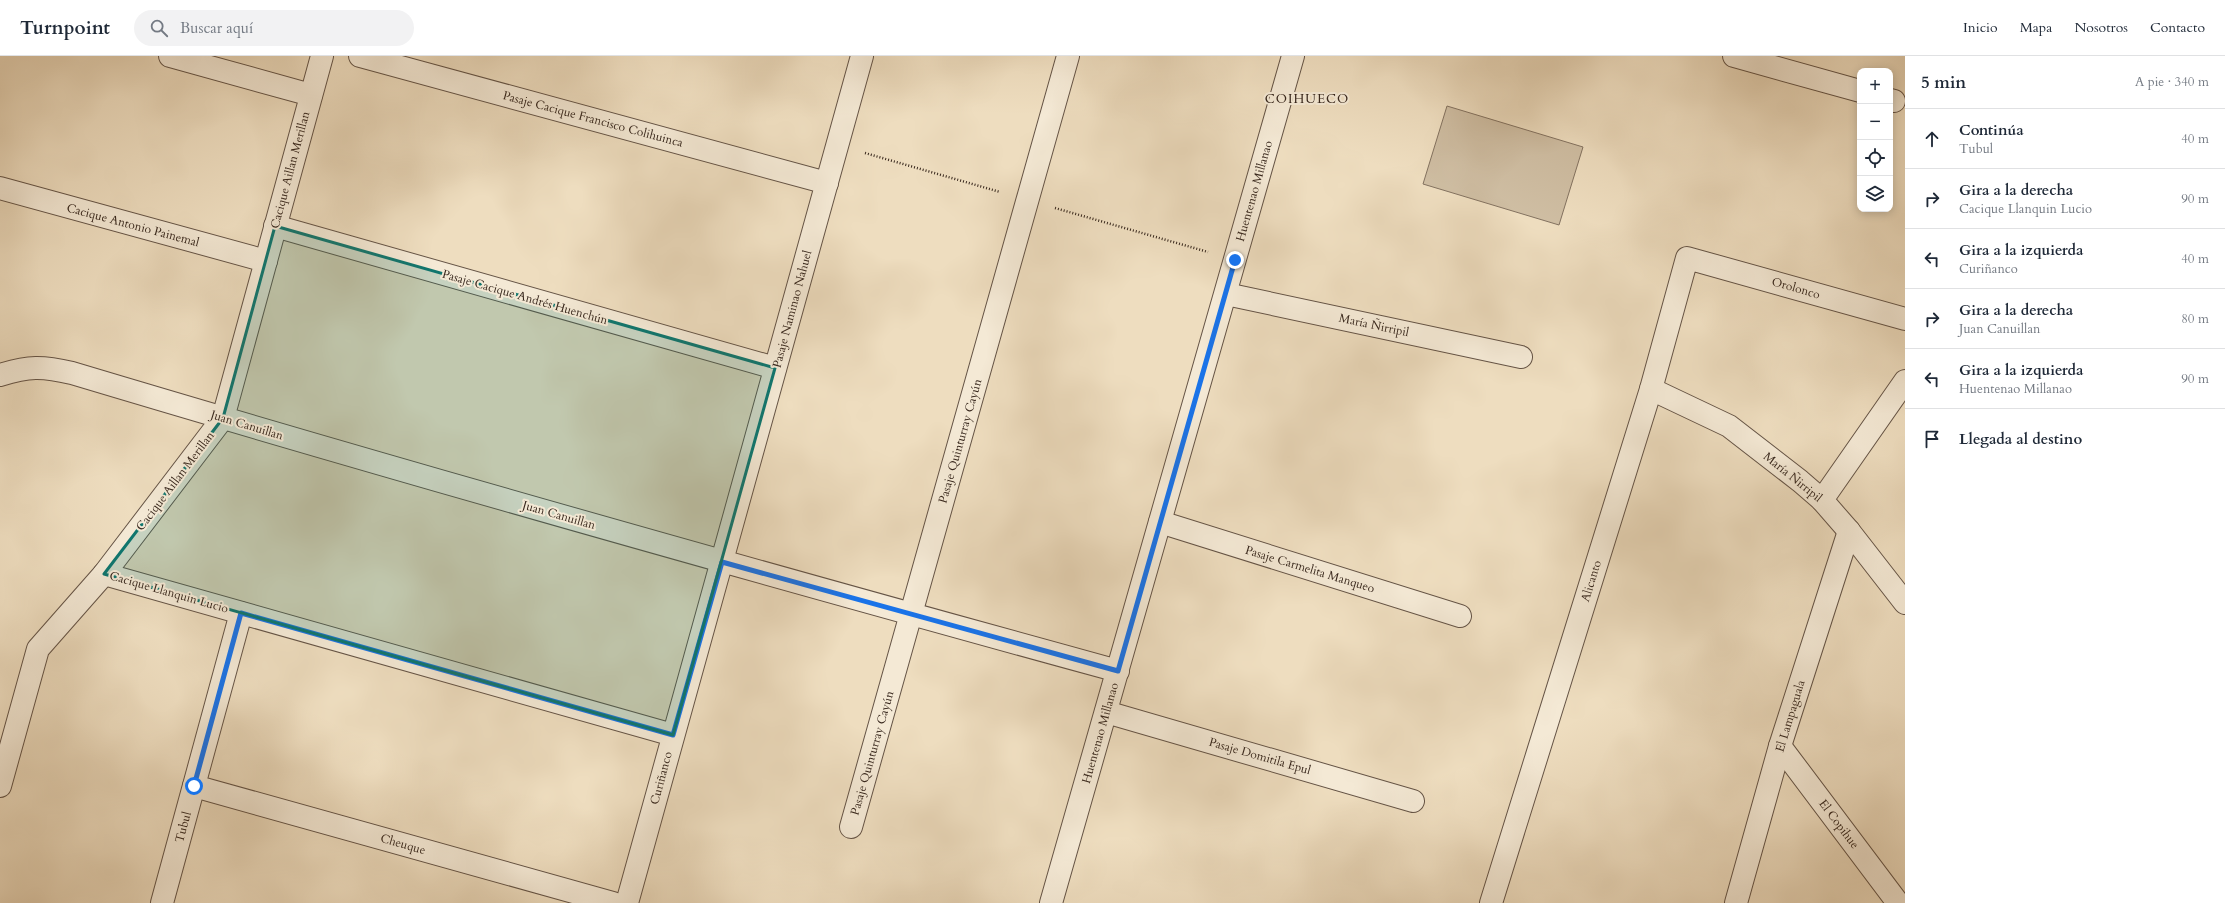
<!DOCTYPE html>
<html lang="es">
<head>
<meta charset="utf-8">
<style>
	:root { --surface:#fff; --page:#f2f2f3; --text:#1f2937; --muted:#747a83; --line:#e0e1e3 }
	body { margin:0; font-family:Cardo,serif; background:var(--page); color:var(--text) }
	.controls { position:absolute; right:12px; top:12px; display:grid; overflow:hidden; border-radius:8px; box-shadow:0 2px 10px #0003 }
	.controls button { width:36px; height:36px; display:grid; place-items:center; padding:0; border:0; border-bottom:1px solid var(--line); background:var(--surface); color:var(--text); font:20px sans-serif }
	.stop { position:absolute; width:12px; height:12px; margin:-9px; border:3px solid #1a73e8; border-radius:50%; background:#fff }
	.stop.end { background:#1a73e8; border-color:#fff; box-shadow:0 1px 4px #0008 }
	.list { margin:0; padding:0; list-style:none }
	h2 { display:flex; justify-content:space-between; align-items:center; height:52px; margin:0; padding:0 16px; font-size:17px }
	h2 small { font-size:13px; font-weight:400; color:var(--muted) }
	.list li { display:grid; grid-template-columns:26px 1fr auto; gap:12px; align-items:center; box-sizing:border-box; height:60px; padding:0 16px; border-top:1px solid var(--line) }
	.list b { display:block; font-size:15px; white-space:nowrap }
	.list p { margin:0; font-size:13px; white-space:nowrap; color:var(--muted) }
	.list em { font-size:13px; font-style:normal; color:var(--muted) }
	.icon { flex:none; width:22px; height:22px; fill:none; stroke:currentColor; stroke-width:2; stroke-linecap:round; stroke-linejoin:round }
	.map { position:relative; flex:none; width:1905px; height:847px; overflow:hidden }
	header { display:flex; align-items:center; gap:24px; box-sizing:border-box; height:56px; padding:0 20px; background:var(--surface); border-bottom:1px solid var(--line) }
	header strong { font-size:19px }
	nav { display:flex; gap:22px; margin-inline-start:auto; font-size:14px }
	.search { width:280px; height:36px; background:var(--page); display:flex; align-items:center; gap:10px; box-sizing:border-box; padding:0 14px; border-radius:22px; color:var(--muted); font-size:15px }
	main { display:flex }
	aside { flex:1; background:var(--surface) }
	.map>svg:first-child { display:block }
</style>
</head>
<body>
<header>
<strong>Turnpoint</strong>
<div class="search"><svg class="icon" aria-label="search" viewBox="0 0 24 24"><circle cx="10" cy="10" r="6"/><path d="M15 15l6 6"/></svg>Buscar aquí</div>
<nav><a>Inicio</a><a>Mapa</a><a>Nosotros</a><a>Contacto</a></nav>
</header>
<main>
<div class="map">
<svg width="1905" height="847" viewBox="0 0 1905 847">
	<rect width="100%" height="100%" fill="#eeddbf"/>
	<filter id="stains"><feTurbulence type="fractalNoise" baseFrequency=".005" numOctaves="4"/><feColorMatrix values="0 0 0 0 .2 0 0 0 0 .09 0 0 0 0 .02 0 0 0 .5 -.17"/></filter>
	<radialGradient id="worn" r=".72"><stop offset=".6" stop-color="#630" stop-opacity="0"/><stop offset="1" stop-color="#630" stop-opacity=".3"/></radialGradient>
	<polygon fill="#cfbea3" stroke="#837260" points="1447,50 1583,91 1559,169 1423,128"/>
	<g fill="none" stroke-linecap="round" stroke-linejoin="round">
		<g stroke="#655446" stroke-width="24">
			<g id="minor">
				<polyline points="170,0 311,39"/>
				<polyline points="360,0 827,127"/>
				<polyline points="1734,0 1860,35"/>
				<polyline points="1890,44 1894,45"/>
				<polyline points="0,132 266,205"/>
				<polyline points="275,170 775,312"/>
				<polyline points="1226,238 1521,301"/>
				<path d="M0 319C29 310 42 310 72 317 419 421 768 519 1118 615"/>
				<polyline points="1651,333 1729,370 1800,425 1822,444 1849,475 1905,547"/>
				<polyline points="1822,444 1905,325"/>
				<polyline points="1160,466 1460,560"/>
				<polyline points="104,518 673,679"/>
				<polyline points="1106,656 1413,745"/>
				<polyline points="1780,690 1898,847"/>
				<polyline points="0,730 38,593 104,518 223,362 322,0"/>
				<polyline points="194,730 613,847"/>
				<polyline points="851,771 1068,0"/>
				<polyline points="162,847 241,557"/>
				<polyline points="627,847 862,0"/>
				<polyline points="1051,847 1293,0"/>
				<polyline points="1491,847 1651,333 1687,202 1905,263"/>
				<polyline points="1736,847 1780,690 1849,475"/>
			</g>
		</g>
		<g stroke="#37271d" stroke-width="2.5" stroke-dasharray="1 2" stroke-linecap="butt">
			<polyline points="865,97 1000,136"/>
			<polyline points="1055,152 1208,196"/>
		</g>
		<use href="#minor" stroke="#f4e9d5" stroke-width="22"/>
	</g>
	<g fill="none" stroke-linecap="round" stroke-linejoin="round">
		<polyline stroke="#1a73e8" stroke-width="5" points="194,730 241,557 673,679 722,506 1118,615 1235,204"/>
	</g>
	<path fill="#0f766e" fill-opacity="0.2" stroke="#0f766e" stroke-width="3" stroke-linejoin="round" d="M275 170 775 312 673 679 104 518 223 362Z"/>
	<g text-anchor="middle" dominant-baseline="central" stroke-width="4" stroke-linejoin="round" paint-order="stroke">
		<g font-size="12" fill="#37271d" stroke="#f4e9d5">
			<text transform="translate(593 63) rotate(15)">Pasaje Cacique Francisco Colihuinca</text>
			<text transform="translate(290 114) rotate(-75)">Cacique Aillan Merillan</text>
			<text transform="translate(1254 135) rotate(-74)">Huentenao Millanao</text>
			<text transform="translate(133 169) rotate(15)">Cacique Antonio Painemal</text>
			<text transform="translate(1796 232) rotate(16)">Orolonco</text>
			<text transform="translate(525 241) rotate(16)">Pasaje Cacique Andrés Huenchún</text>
			<text transform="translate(792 253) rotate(-75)">Pasaje Naminao Nahuel</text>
			<text transform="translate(1374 269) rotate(12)">María Ñirripil</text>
			<text transform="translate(247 369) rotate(17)">Juan Canuillan</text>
			<text transform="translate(960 385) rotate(-74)">Pasaje Quinturray Cayún</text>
			<text transform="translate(1793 421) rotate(39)">María Ñirripil</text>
			<text transform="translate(175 425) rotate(-53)">Cacique Aillan Merillan</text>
			<text transform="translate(559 459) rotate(16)">Juan Canuillan</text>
			<text transform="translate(1310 513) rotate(17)">Pasaje Carmelita Manqueo</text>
			<text transform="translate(1591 525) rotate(-73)">Alicanto</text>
			<text transform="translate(169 536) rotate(16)">Cacique Llanquin Lucio</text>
			<text transform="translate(1790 660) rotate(-73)">El Lampaguala</text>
			<text transform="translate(1100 677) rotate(-74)">Huentenao Millanao</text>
			<text transform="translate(872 697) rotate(-74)">Pasaje Quinturray Cayún</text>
			<text transform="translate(1260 700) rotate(16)">Pasaje Domitila Epul</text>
			<text transform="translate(661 722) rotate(-75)">Curiñanco</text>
			<text transform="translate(1839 768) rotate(53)">El Copihue</text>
			<text transform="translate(183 771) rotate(-75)">Tubul</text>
			<text transform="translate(403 788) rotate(16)">Cheuque</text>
		</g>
		<g font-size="13" letter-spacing="1" fill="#37271d" stroke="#f4e9d5">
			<text x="1307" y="43">COIHUECO</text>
		</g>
	</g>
	<rect width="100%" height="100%" filter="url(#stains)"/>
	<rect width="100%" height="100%" fill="url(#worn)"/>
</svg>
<div class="controls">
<button>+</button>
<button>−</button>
<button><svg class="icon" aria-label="locate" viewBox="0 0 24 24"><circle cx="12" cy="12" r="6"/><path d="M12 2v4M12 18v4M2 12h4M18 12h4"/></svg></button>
<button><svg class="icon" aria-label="layers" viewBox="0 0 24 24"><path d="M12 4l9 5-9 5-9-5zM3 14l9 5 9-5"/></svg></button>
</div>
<div class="stop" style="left:194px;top:730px"></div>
<div class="stop end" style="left:1235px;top:204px"></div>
</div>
<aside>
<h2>5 min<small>A pie · 340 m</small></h2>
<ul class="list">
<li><svg class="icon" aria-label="ahead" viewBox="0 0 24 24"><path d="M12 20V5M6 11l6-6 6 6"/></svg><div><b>Continúa</b><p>Tubul</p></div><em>40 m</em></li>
<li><svg class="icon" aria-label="right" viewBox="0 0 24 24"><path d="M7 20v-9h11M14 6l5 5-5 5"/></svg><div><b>Gira a la derecha</b><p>Cacique Llanquin Lucio</p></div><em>90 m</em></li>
<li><svg class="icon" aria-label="left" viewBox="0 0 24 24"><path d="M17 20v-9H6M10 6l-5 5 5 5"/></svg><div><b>Gira a la izquierda</b><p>Curiñanco</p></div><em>40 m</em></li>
<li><svg class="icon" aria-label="right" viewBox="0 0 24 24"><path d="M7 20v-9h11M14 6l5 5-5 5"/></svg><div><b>Gira a la derecha</b><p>Juan Canuillan</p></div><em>80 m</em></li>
<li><svg class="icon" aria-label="left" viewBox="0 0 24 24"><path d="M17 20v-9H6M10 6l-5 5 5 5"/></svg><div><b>Gira a la izquierda</b><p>Huentenao Millanao</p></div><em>90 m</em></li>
<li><svg class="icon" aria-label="arrive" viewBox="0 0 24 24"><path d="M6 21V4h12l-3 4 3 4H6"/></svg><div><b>Llegada al destino</b></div></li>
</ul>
</aside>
</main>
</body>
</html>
